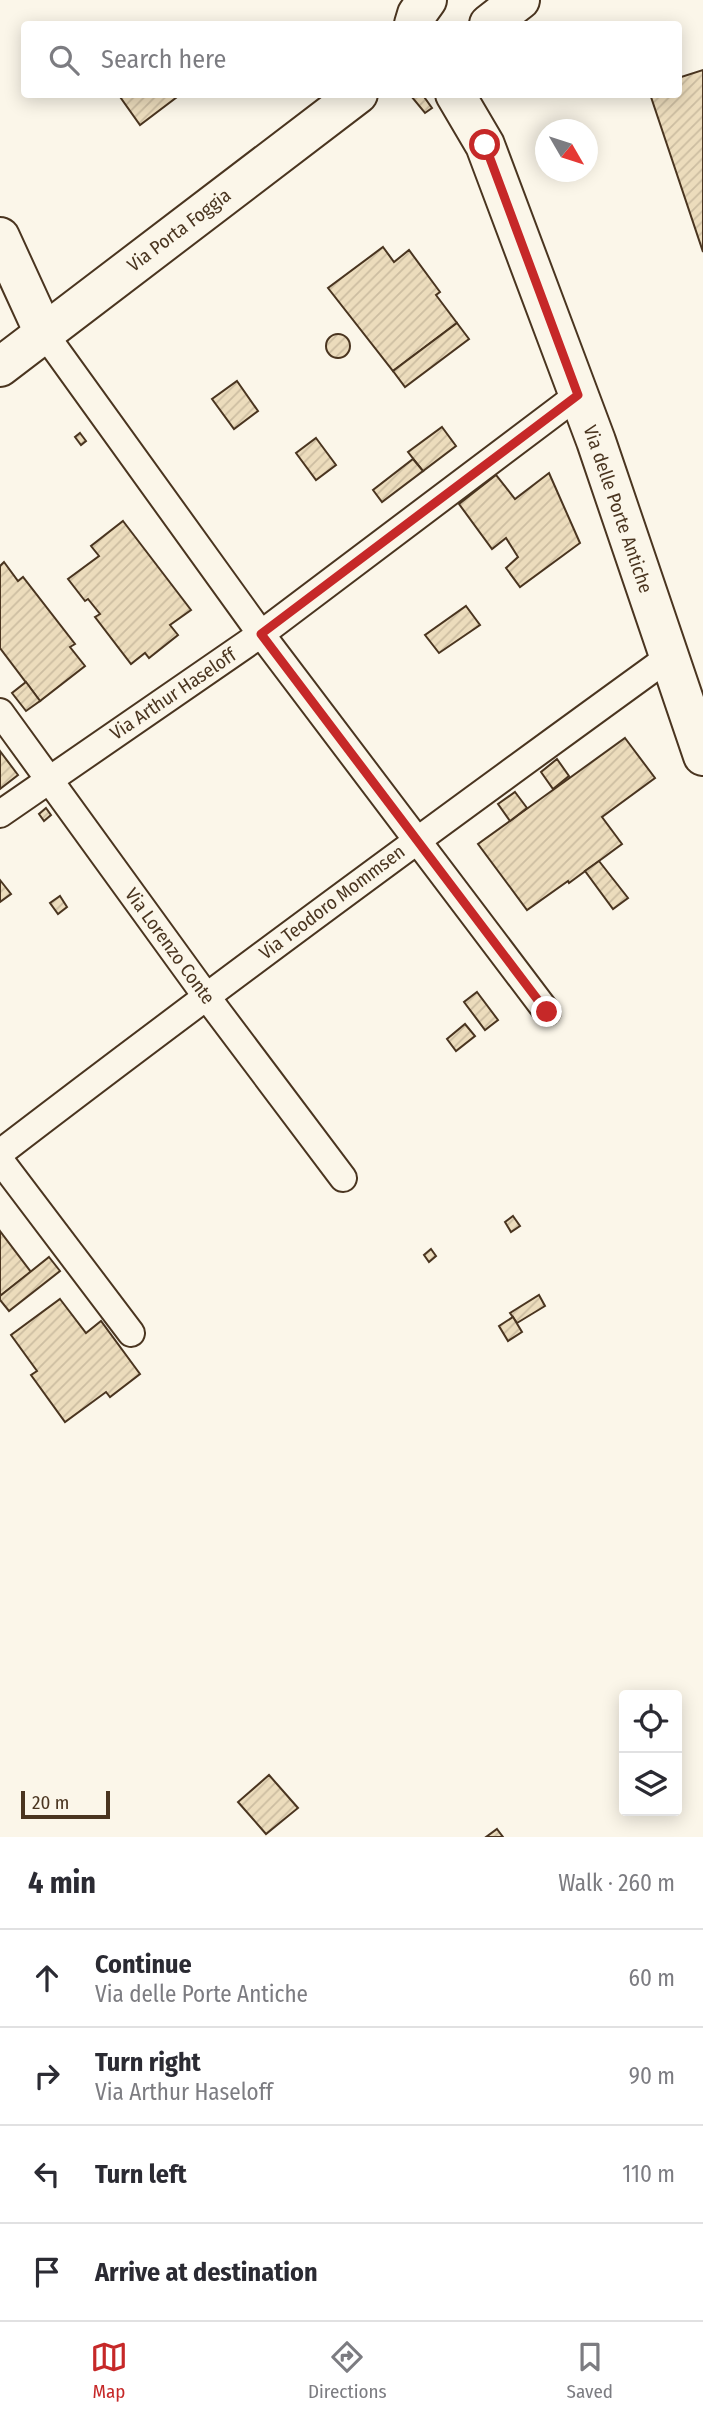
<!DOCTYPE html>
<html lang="en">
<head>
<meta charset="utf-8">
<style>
	:root { --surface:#fff; --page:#f7f7f7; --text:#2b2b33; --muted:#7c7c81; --line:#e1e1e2; --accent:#c62828 }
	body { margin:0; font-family:"Fira Sans Condensed",sans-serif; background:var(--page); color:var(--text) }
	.controls { position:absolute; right:21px; bottom:21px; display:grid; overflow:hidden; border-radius:7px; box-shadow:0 4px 18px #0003 }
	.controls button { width:63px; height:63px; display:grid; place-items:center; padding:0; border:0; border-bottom:2px solid var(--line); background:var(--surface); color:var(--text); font:35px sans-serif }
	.compass { position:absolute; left:535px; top:119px; width:63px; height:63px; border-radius:50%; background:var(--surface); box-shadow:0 4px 18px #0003; rotate:129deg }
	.scale { position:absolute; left:21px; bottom:18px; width:89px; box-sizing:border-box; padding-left:7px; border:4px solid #4a3520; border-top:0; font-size:19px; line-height:24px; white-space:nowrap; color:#4a3520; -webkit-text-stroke:5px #fbf6e9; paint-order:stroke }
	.stop { position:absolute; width:21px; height:21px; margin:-16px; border:5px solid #c62828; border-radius:50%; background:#fff }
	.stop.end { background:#c62828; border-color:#fff; box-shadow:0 2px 7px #0008 }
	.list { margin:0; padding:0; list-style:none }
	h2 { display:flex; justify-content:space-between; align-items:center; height:91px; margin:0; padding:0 28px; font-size:30px }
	h2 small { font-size:23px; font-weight:400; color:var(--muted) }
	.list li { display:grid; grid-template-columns:46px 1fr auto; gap:21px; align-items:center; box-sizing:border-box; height:98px; padding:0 28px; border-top:2px solid var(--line) }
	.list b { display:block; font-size:26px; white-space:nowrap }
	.list p { margin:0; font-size:23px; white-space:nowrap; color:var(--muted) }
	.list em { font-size:23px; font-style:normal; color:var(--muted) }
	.icon { flex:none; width:38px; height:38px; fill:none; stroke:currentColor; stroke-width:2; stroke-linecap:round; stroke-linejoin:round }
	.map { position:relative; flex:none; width:703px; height:1837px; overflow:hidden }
	.search { position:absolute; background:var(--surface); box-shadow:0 4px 18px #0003; left:21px; right:21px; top:21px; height:77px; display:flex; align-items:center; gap:18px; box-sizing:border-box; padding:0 24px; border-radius:7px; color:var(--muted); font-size:26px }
	.sheet { height:483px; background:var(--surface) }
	nav { display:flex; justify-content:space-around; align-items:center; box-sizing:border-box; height:98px; border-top:2px solid var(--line); background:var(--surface); font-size:19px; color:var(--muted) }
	nav a { display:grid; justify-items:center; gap:4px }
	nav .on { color:var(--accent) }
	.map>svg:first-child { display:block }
</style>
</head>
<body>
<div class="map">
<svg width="703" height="1837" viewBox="0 0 703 1837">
	<defs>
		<pattern id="building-hatch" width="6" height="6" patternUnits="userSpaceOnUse" patternTransform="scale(1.75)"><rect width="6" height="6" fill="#ecdcbc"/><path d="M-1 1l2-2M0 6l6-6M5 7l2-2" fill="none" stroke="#ccbda1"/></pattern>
	</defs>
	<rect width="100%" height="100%" fill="#fbf6e9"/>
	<g fill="url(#building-hatch)" stroke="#4a3520" stroke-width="2">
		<polygon points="703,70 703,252 650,94 678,94 678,78"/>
		<polygon points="118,94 181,94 140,125"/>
		<polygon points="414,94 422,94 432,108 425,113 411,96"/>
		<polygon points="383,247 394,262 409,250 440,292 436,295 457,323 393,371 328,288"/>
		<polygon points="457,323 469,339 405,387 393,371"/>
		<circle cx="338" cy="346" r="12"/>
		<polygon points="237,381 258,411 234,429 212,399"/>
		<polygon points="442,427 456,446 423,471 408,452"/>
		<polygon points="80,433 86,441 81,445 75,437"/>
		<polygon points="316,438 336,465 316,480 296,453"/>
		<polygon points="413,459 423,471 382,502 373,490"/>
		<polygon points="549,473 580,543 520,587 506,568 518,557 506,538 492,549 459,504 496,475 515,499"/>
		<polygon points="123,521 191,610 170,625 178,635 149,658 145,653 131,664 95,617 100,614 88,599 85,601 68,579 99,556 91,546"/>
		<polygon points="4,562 18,581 23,577 75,644 70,647 85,666 40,701 0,648 0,566"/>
		<polygon points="466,606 480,625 439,653 425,635"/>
		<polygon points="26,682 40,701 26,711 12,693"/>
		<polygon points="625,738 655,778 602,817 622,844 569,883 568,881 527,910 478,844"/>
		<polygon points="0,751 18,775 0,789"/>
		<polygon points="557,759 569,776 553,789 541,772"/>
		<polygon points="515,792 527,808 510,821 498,804"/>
		<polygon points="46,808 51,815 44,821 39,814"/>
		<polygon points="599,861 628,898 613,909 585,871"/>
		<polygon points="0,880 11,894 0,902"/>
		<polygon points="60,896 67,907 58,914 50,903"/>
		<polygon points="477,992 498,1020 485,1030 464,1002"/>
		<polygon points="465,1024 475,1036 456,1051 447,1039"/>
		<polygon points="513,1216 520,1226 511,1232 505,1222"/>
		<polygon points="0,1231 31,1272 0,1296"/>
		<polygon points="431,1249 436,1256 429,1262 424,1255"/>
		<polygon points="49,1257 60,1271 9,1311 0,1300 0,1296"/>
		<polygon points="539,1295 545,1306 517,1323 510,1313"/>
		<polygon points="60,1299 86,1333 101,1321 140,1374 110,1397 106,1392 65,1422 31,1375 37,1371 11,1335"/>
		<polygon points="513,1317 522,1332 508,1341 499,1326"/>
		<polygon points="269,1775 298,1808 266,1834 238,1802"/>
		<polygon points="497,1829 503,1837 486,1837"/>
	</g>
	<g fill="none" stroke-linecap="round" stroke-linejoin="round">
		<g stroke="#4a3520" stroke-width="30">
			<g id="street">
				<polyline points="44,333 261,634 547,1012"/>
				<polyline points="0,712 206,996 343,1178"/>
				<polyline points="0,814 261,634 578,395"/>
				<path d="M0 1153C220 984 444 820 669 657"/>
				<polyline points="0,1160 131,1333"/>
			</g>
		</g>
		<g stroke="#4a3520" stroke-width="42">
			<g id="secondary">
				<polyline points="414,24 417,14 427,0"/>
				<polyline points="489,24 520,0"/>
				<polyline points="455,94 485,145 596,441 703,756"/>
				<polyline points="0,237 44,333"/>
				<polyline points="0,367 358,94"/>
			</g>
		</g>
		<use href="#street" stroke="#fbf6e9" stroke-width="26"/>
		<use href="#secondary" stroke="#fbf6e9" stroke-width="38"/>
	</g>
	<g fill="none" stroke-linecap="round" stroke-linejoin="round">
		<polyline stroke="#c62828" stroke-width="9" points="485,145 578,395 261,634 547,1012"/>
	</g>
	<g text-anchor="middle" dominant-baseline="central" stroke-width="5" stroke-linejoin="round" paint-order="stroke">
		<g font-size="19" fill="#4a3520" stroke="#fbf6e9">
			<text transform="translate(179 230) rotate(-37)">Via Porta Foggia</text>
			<text transform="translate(618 509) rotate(71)">Via delle Porte Antiche</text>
			<text transform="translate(173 694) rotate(-34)">Via Arthur Haseloff</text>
			<text transform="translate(332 902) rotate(-37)">Via Teodoro Mommsen</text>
			<text transform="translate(170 946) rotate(54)">Via Lorenzo Conte</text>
		</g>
	</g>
</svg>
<div class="controls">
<button><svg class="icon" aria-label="locate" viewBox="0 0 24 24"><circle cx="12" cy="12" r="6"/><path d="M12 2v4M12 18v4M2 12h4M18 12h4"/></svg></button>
<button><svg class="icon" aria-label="layers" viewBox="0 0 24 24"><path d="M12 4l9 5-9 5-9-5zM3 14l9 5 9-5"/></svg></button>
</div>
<svg class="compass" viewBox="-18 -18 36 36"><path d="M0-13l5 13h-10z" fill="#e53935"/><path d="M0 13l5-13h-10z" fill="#7c7c81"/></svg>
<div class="scale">20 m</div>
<div class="stop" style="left:485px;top:145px"></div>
<div class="stop end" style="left:547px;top:1012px"></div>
<div class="search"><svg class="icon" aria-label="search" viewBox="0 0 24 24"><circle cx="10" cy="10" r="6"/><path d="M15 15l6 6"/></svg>Search here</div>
</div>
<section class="sheet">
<h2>4 min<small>Walk · 260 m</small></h2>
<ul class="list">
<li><svg class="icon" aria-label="ahead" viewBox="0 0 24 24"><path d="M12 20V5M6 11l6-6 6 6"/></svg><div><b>Continue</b><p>Via delle Porte Antiche</p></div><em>60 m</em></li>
<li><svg class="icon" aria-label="right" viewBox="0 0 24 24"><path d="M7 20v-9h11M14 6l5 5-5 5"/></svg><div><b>Turn right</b><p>Via Arthur Haseloff</p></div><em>90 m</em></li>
<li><svg class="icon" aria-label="left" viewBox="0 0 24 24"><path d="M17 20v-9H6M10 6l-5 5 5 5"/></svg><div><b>Turn left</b></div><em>110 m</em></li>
<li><svg class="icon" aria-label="arrive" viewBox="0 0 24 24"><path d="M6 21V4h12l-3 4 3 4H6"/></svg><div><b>Arrive at destination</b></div></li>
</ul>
</section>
<nav>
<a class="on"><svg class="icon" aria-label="map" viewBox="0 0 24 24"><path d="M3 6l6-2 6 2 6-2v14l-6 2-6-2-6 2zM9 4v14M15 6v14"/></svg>Map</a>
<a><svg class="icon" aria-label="directions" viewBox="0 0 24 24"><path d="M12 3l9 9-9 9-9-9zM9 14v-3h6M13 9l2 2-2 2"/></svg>Directions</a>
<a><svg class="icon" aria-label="saved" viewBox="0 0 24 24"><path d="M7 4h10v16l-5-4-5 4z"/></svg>Saved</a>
</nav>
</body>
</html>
